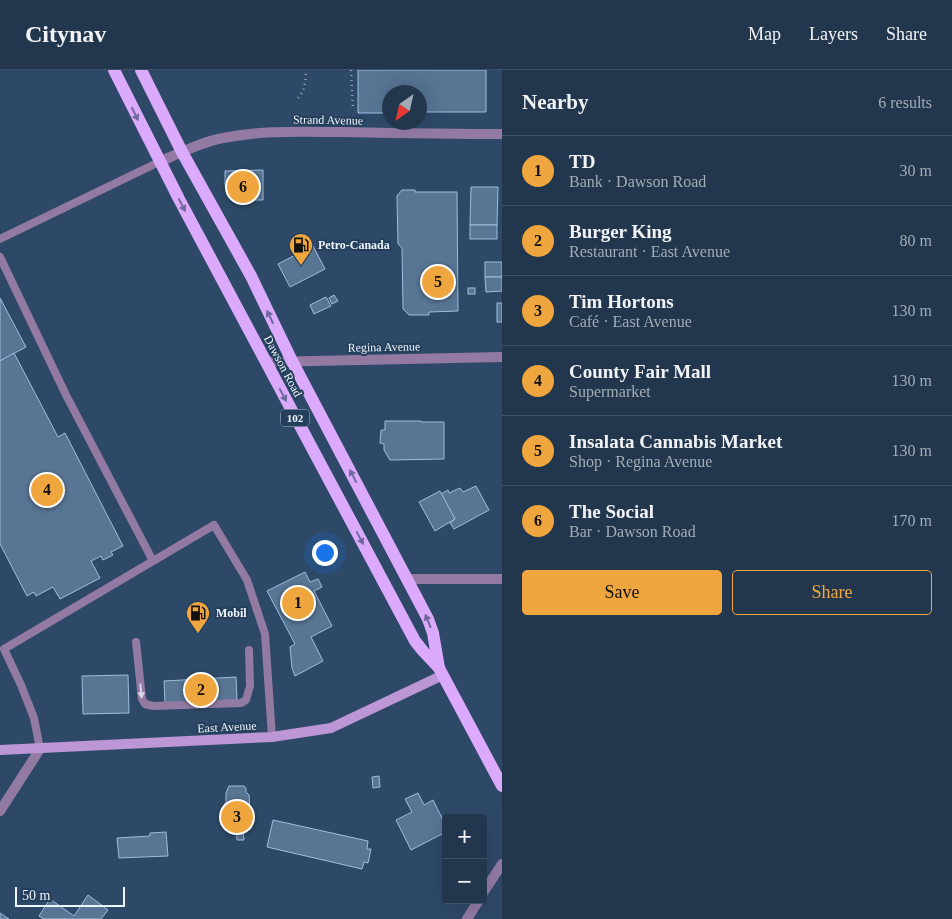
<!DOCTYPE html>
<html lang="en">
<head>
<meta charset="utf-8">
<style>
	:root { --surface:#22374d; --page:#2a3f54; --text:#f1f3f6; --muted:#a2acb6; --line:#3f5165; --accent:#f0a63e }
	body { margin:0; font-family:"Times New Roman",serif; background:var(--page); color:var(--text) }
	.controls { position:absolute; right:15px; bottom:15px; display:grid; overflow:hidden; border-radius:5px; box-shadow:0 5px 20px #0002 }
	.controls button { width:45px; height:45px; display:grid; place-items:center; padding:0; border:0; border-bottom:1px solid var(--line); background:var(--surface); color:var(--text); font:25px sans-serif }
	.compass { position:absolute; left:382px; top:15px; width:45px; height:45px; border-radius:50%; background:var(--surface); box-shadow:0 5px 20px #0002; rotate:214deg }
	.scale { position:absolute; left:15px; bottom:12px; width:110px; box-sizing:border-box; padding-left:5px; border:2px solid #eff5fd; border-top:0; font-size:14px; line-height:18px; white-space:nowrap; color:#eff5fd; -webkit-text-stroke:4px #243f5b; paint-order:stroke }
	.you { position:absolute; left:324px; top:482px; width:18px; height:18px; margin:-12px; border:4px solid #fff; border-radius:50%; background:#1a73e8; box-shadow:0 0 0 8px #1a73e833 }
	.badge { display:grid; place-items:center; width:32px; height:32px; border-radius:50%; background:var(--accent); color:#111; font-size:16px; font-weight:700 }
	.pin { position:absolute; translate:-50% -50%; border:2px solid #fff; box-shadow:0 1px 5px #0006 }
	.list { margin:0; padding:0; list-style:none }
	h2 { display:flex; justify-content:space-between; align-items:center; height:65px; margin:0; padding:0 20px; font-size:21px }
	h2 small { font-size:16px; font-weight:400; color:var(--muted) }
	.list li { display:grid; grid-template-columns:32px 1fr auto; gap:15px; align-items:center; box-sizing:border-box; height:70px; padding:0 20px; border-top:1px solid var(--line) }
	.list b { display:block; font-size:19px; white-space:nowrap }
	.list p { margin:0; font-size:16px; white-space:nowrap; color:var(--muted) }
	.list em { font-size:16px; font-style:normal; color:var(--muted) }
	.actions { display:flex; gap:10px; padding:15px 20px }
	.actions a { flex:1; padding:11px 0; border:1px solid var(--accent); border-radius:5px; text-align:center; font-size:18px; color:var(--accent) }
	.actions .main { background:var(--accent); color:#111 }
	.map { position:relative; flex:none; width:502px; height:849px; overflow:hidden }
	header { display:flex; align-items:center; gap:30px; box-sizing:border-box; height:70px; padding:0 25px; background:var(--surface); border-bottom:1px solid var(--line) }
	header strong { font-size:24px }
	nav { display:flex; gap:28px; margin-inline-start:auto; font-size:18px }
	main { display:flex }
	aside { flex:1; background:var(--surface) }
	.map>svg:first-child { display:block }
</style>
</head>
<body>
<header>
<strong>Citynav</strong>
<nav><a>Map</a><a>Layers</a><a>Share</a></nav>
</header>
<main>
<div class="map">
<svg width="502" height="849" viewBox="0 0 502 849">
	<rect width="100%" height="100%" fill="#2e4967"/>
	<g fill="#587594" stroke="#9ebde0">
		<polygon points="358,0 486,0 486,42 420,42 420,22 390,22 390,43 358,43"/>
		<polygon points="263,100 263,130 233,130 225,115 225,101"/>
		<polygon points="471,117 498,117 497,155 470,155"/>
		<polygon points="402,120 415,120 415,122 457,122 458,241 429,242 429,245 409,245 403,239 402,178 398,174 397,126"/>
		<rect x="470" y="155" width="27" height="14"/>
		<polygon points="313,176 325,199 290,217 278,194"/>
		<rect x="485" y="192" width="17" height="15"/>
		<polygon points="485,207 502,207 502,221 486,222"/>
		<rect x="468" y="218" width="7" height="6"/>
		<polygon points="334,225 338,231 332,234 329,228"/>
		<polygon points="326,227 331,236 314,244 310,235"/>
		<polygon points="0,228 26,277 0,291"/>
		<rect x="497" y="233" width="5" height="19"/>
		<polygon points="14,283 58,367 65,363 123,476 111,482 113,485 103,490 101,486 91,491 100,508 60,529 53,517 36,526 34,522 27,526 0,474 0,291"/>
		<polygon points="385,351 421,351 421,352 444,352 444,389 390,390 384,380 384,374 380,373 381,360 385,360"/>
		<polygon points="476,416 489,440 454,459 450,453 455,449 441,424 448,420 449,423 460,418 463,422"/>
		<polygon points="440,421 455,449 435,461 419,432"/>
		<polygon points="305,502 310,512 318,509 322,517 314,521 332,556 311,567 323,591 295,606 292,598 290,577 295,574 267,521"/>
		<polygon points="128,605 129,643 83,644 82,606"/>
		<polygon points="236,607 237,630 165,633 164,611"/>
		<polygon points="379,706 380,717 373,718 372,707"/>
		<polygon points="229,716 244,716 246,718 246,722 249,725 251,759 243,759 244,770 237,770 236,760 225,760 224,735 226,732 226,723"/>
		<polygon points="418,723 424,735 433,730 446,756 446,762 411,780 396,750 412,742 405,729"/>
		<polygon points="273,750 368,771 367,779 371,779 368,793 364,792 362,799 267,777"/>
		<polygon points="166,762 168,786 119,788 117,768 150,766 150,763"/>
		<polygon points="88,825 108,840 101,849 44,849 39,846 50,829 74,846"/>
		<polygon points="0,843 9,849 0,849"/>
	</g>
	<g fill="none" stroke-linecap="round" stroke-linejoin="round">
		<g stroke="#93a3b5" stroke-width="2.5" stroke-dasharray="1 4" stroke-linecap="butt">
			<polyline points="351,0 353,39"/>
			<path d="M298 28C306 19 305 11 306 0"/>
		</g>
		<g stroke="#927aa3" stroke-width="8">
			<polyline points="0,169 159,92"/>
			<polyline points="0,187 66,325 153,491"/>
			<polyline points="136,572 142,629 145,634 153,636 241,633 246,630 250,616 249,580"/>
			<polyline points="40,679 34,648 21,615 4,579 214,455 247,510 265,564 272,667"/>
		</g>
		<g stroke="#927aa3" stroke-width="10">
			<path d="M159 92C180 83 201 72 223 68 262 60 302 62 342 62 395 63 449 64 502 64"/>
			<polyline points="266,292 502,287"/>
			<polyline points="408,509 502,509"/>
			<polyline points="0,741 40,679"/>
			<polyline points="483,823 502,794"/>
			<polyline points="467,849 479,830"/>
		</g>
		<polyline stroke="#bc96d5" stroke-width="10" points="0,680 272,667 331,658 443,605"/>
		<g stroke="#dcaafc" stroke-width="12">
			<polyline points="114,0 179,129 415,571 423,581 439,598 502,716"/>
			<polyline points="141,0 182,82 251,206 292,291 428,549 433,563 439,598"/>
		</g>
	</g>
	<defs><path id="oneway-solid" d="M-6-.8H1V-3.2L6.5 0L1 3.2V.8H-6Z" transform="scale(1.25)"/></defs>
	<g fill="#6e6a9b">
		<use href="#oneway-solid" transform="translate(135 44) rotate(64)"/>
		<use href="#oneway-solid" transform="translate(182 135) rotate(62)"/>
		<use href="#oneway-solid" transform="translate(270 247) rotate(-116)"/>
		<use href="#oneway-solid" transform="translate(283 325) rotate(62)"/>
		<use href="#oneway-solid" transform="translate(353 406) rotate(-118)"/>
		<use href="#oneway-solid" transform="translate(360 468) rotate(62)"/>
		<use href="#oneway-solid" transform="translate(428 551) rotate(-112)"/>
	</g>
	<use fill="#d8d6e6" href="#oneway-solid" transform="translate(141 621) rotate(84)"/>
	<defs>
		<g id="fuel-pin" transform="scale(1.25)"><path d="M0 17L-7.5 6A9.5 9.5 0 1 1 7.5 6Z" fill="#f0a63e" stroke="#243f5b"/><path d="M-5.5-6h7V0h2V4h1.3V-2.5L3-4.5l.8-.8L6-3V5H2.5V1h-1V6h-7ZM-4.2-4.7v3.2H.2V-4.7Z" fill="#111"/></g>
	</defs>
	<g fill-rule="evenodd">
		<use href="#fuel-pin" x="301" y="175"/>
		<use href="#fuel-pin" x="198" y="543"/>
	</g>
	<g text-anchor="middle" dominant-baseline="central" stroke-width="4" stroke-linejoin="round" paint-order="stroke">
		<rect fill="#243f5b" stroke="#b2becc" stroke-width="1" x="281" y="339.5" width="28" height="17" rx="4"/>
		<g font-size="11" font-weight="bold" fill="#eff5fd">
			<text x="295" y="348">102</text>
		</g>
		<g font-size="12" fill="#eff5fd" stroke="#243f5b">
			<text transform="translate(328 50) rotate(1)">Strand Avenue</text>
			<text transform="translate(384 277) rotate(-1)">Regina Avenue</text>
			<text transform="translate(283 296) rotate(62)">Dawson Road</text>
			<text transform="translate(227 657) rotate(-3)">East Avenue</text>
		</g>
		<g font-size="12" font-weight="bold" fill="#eff5fd" stroke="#243f5b" text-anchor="start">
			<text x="318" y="175">Petro-Canada</text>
			<text x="216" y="543">Mobil</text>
		</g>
	</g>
</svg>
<div class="controls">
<button>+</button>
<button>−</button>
</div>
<svg class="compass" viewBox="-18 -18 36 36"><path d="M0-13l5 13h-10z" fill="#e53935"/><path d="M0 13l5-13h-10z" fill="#a2acb6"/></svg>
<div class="scale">50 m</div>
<div class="you"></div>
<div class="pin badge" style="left:298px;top:533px">1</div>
<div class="pin badge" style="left:201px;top:620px">2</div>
<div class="pin badge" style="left:237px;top:747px">3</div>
<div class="pin badge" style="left:47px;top:420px">4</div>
<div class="pin badge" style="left:438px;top:212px">5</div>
<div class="pin badge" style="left:243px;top:117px">6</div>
</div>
<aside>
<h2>Nearby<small>6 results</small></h2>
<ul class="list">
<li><span class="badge">1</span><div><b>TD</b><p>Bank · Dawson Road</p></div><em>30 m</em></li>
<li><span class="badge">2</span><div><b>Burger King</b><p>Restaurant · East Avenue</p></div><em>80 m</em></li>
<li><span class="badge">3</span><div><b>Tim Hortons</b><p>Café · East Avenue</p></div><em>130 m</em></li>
<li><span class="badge">4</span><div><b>County Fair Mall</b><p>Supermarket</p></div><em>130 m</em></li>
<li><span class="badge">5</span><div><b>Insalata Cannabis Market</b><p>Shop · Regina Avenue</p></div><em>130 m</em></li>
<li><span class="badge">6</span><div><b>The Social</b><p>Bar · Dawson Road</p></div><em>170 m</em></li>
</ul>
<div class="actions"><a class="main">Save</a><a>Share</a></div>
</aside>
</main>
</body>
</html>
